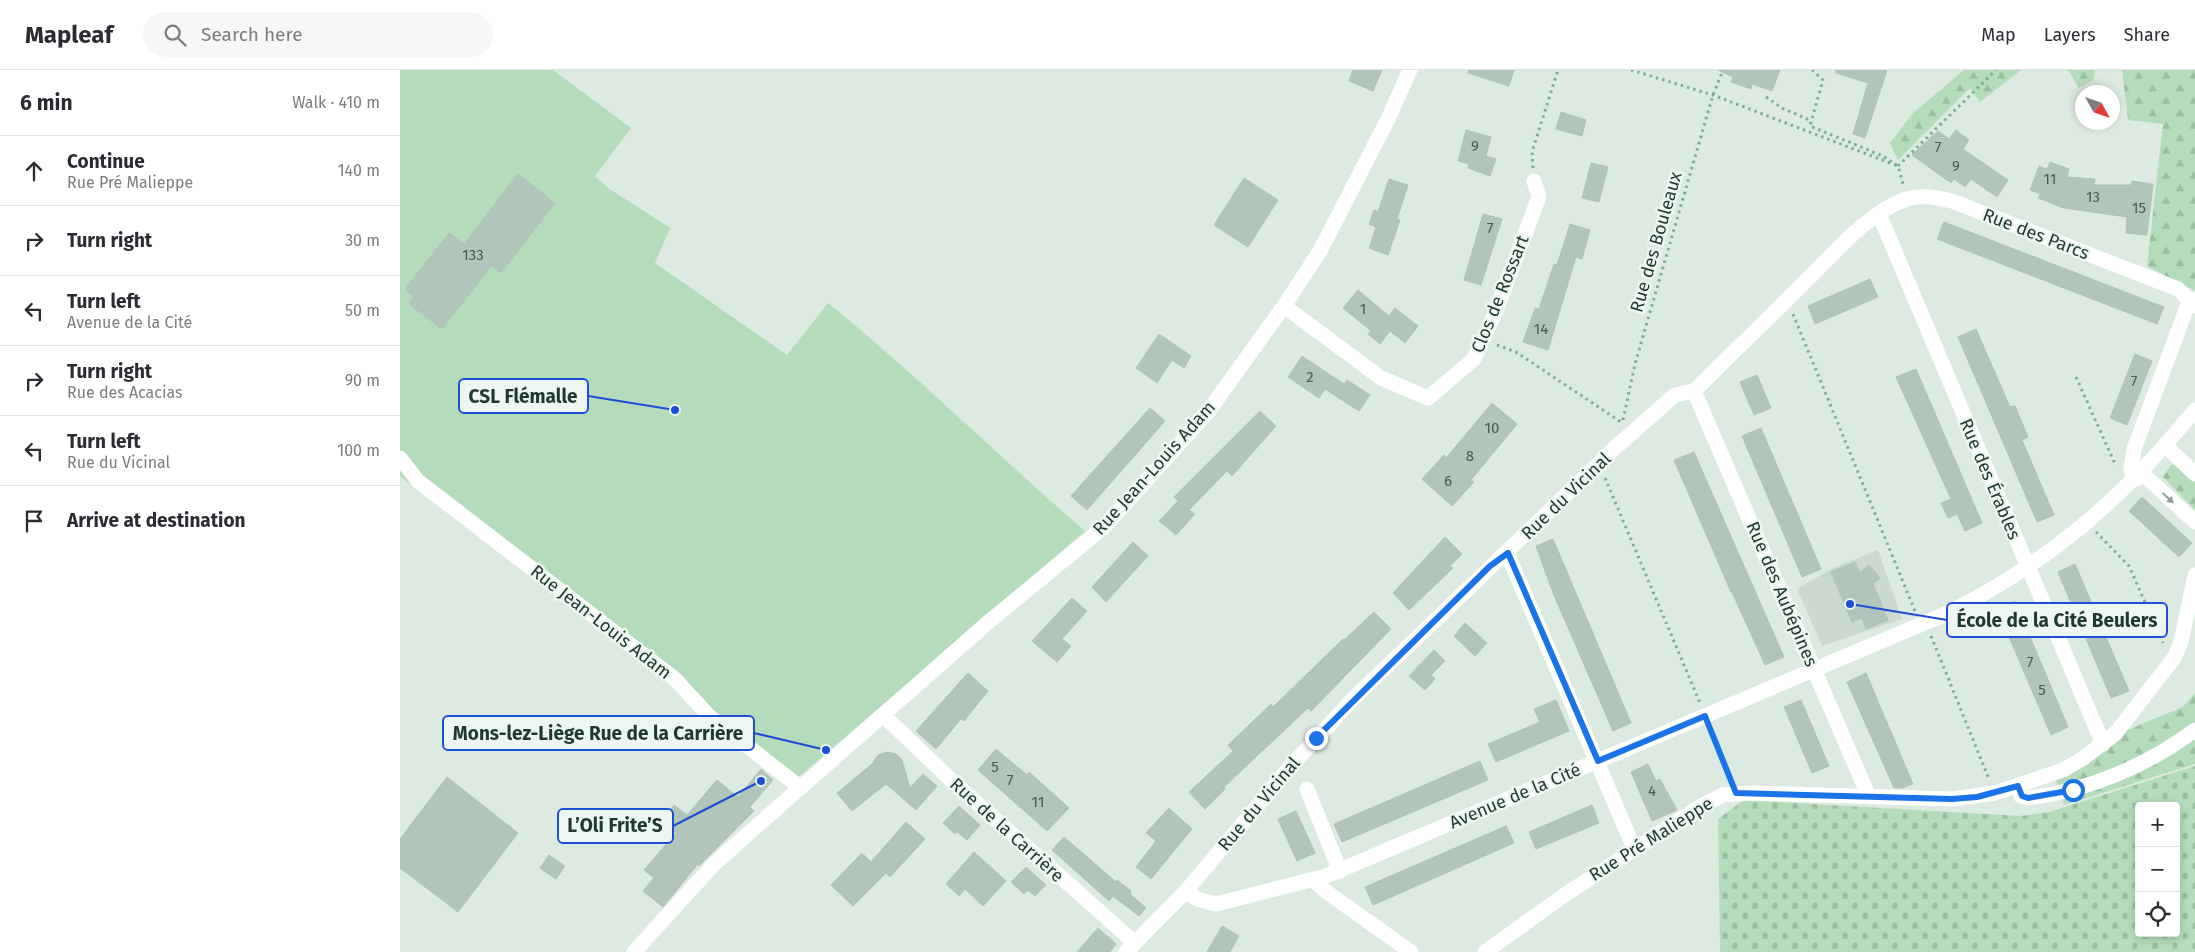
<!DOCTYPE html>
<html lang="en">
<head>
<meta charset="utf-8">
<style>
	:root { --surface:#fff; --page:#f7f7f7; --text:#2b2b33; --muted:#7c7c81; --line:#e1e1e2 }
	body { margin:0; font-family:"Fira Sans",sans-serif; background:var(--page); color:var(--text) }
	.controls { position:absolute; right:15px; bottom:15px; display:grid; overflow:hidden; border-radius:5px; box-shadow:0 2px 8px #0003 }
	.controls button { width:45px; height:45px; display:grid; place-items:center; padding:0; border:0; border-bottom:1px solid var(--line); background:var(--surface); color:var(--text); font:25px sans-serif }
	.compass { position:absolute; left:1675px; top:15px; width:45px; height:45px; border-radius:50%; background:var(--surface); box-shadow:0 2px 8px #0003; rotate:130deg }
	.stop { position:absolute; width:15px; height:15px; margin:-11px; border:4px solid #1a73e8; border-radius:50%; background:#fff }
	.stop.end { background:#1a73e8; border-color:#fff; box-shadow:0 1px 5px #0008 }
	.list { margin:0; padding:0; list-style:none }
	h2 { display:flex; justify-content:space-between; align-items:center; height:65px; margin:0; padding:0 20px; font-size:21px }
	h2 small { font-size:16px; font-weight:400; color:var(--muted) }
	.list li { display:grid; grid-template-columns:32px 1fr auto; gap:15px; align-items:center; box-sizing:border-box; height:70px; padding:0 20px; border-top:1px solid var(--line) }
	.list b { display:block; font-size:19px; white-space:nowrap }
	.list p { margin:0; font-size:16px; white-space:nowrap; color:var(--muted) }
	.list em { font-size:16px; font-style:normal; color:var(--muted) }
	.icon { flex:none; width:28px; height:28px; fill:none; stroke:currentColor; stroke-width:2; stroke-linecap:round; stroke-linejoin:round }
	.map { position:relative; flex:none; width:1795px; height:882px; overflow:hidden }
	header { display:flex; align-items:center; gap:30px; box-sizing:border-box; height:70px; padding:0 25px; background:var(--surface); border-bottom:1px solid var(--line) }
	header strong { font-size:24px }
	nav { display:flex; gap:28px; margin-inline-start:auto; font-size:18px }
	.search { width:350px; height:45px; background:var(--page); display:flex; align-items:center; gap:12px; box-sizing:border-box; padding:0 18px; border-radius:28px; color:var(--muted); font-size:19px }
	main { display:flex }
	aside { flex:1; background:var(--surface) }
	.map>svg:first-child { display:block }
</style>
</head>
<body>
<header>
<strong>Mapleaf</strong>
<div class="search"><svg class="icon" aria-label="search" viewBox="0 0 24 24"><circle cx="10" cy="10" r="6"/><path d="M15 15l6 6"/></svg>Search here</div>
<nav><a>Map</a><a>Layers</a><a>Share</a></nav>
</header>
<main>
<aside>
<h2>6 min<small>Walk · 410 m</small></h2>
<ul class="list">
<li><svg class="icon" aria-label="ahead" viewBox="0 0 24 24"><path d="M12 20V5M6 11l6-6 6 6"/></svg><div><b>Continue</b><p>Rue Pré Malieppe</p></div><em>140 m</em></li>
<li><svg class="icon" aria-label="right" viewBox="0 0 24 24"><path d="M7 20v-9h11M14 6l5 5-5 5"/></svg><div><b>Turn right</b></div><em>30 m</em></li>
<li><svg class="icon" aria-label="left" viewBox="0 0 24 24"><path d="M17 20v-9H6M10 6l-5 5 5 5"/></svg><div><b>Turn left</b><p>Avenue de la Cité</p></div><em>50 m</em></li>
<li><svg class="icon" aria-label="right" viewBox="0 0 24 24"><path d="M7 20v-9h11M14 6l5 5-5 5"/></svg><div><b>Turn right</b><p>Rue des Acacias</p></div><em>90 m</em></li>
<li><svg class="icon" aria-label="left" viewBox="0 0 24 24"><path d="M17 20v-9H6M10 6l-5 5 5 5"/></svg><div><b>Turn left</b><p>Rue du Vicinal</p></div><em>100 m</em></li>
<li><svg class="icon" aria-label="arrive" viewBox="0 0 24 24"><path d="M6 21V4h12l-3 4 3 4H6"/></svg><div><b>Arrive at destination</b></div></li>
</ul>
</aside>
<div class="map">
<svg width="1795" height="882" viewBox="0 0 1795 882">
	<defs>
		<pattern id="forest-firs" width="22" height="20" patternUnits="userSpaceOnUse" patternTransform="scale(1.25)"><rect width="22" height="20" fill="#b5dcba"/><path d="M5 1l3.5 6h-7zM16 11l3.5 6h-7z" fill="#9bbea0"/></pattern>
		<pattern id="cemetery-stones" width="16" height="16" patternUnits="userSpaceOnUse" patternTransform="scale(1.25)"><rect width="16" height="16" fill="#b5dcba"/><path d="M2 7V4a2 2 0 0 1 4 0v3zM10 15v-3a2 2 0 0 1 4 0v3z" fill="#9bbea0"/></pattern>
	</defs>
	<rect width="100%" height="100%" fill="#ddeae2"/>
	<polygon fill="#cbd9d1" points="1478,480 1502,549 1422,576 1397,519 1433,498"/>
	<g fill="url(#forest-firs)">
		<polygon points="1564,0 1621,0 1580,32 1570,18 1498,90 1490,73 1513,43"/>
		<polygon points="1668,0 1695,0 1693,10 1679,18"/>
		<polygon points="1722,0 1795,0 1795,221 1747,196 1763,54 1728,50"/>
		<polygon points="1778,394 1795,410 1795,440 1763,407 1771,395"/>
		<polygon points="1795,623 1795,694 1664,735 1654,704 1720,663 1783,637"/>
	</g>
	<path fill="url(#cemetery-stones)" fill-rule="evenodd" d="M1795 696V882H1320L1318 749 1344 730 1620 746 1649 742ZM1739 736H1776V863H1739Z"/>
	<path fill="#b5dcba" d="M0 0H153L231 58 195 106 208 118 270 158 255 193 387 285 428 233C517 305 598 386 685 461L388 716 302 650 275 618 0 406Z"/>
	<g fill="#b3c4bb" stroke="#b0c3b8">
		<polygon points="953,0 982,0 973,21 949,11"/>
		<polygon points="1069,0 1114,0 1109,16 1068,3"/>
		<polygon points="1318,0 1380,0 1372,21 1352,14 1351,19 1331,12 1333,7"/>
		<polygon points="1436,0 1487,0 1465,68 1453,64 1468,13 1436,3"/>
		<polygon points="1161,42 1186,50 1182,66 1156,59"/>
		<polygon points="1066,60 1091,67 1086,86 1096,89 1090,106 1068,98 1069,94 1058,91"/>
		<polygon points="1556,60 1569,70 1563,79 1608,110 1597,127 1571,109 1565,117 1554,109 1551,113 1512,85 1538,61 1549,69"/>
		<polygon points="1650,92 1669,99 1667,107 1695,109 1694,115 1731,115 1732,111 1753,114 1747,165 1726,163 1727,147 1664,138 1638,128 1640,124 1630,120 1639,96 1647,99"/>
		<polygon points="1191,93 1208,97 1199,132 1182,128"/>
		<polygon points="118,104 155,133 101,203 91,196 42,259 9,234 14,227 5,219 49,163 64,174"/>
		<polygon points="844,108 878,130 848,177 814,155"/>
		<polygon points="989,109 1008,115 997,149 1000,150 988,185 969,178 976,157 969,154 974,140 978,142"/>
		<polygon points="1083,144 1102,149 1081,215 1064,210"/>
		<polygon points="1544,152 1764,237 1757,254 1537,169"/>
		<polygon points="1170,154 1190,160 1182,189 1176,187 1148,280 1123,272 1135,238 1139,239 1154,194 1157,195"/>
		<polygon points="1470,209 1478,227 1415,254 1408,236"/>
		<polygon points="958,220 989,246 995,238 1018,256 1005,273 990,261 980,274 968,264 971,261 943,238"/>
		<polygon points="1576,259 1610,337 1615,336 1628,367 1622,370 1654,445 1637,452 1558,267"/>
		<polygon points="759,264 791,286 784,298 772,290 757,313 736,298"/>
		<polygon points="1735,284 1752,291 1727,355 1710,348"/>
		<polygon points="902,286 944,314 947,310 970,325 959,341 925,319 919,328 888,307"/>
		<polygon points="1516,299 1582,453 1565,461 1557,444 1548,448 1541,433 1551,429 1496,307"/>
		<polygon points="1357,305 1371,338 1354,345 1340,312"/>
		<polygon points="1092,333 1117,354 1071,410 1074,412 1052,436 1022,409 1044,385 1046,388"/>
		<polygon points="750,338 765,351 687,440 671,426"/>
		<polygon points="860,341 876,356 832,406 827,401 789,440 795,444 776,465 759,451 778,431 774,427"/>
		<polygon points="1361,358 1421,499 1402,507 1342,366"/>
		<polygon points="1294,382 1384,587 1365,595 1332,522 1331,522 1274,390"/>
		<polygon points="1742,427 1792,473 1779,487 1729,441"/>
		<polygon points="1045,467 1062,484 1050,496 1053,498 1009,540 993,523"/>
		<polygon points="1153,469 1231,653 1213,661 1153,523 1136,476"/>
		<polygon points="733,472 748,486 706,532 692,517"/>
		<polygon points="1455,492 1460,503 1469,495 1480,508 1473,514 1488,550 1466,559 1462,548 1452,552 1431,502"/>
		<polygon points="1675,494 1729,621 1711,628 1658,502"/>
		<polygon points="672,528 687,541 662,569 671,576 657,592 632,571"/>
		<polygon points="1615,531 1668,657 1651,665 1597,539"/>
		<polygon points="974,542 991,559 911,641 908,638 824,717 825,719 805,739 789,722 833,681 828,675 871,634 873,637 943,569 944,570"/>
		<polygon points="1065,553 1087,573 1075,586 1054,566"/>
		<polygon points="1034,580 1045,591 1031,605 1035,609 1025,620 1009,606"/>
		<polygon points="568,603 588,621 564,651 561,649 536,679 516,661"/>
		<polygon points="1466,603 1513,714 1502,718 1494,718 1447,612"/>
		<polygon points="1156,630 1169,661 1096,692 1088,674 1140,652 1134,639"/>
		<polygon points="1401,630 1429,696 1412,703 1384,637"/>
		<polygon points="596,679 627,705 629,702 669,738 647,761 578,700"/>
		<polygon points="487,682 496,684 502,690 510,718 523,704 537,716 516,740 486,714 452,741 437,723 472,694 478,685"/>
		<polygon points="1080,691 1088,710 942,772 934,754"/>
		<polygon points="1248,694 1256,711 1260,709 1277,740 1252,751 1231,702"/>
		<polygon points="361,699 373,710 350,737 354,741 299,796 298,794 263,837 243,821 254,808 244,800 276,763 261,751 274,735 287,745 317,710 338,727"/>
		<polygon points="47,707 118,763 58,842 0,798 0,769"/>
		<polygon points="1192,735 1199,753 1136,779 1129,762"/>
		<polygon points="559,736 580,755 567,770 557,762 555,764 543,753"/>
		<polygon points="769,738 792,759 751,809 736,797 756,771 746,763"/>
		<polygon points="896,741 915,783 897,791 878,749"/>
		<polygon points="506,752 525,769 490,807 486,803 453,836 431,815 462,783 471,792"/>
		<polygon points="1106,756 1114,773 973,835 965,817"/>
		<polygon points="664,767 716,812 717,810 731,821 730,824 746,838 739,846 713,826 709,831 652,780"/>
		<polygon points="574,782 606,811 583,836 565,819 559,826 546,814"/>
		<polygon points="149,785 165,796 156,809 140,798"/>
		<polygon points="626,797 646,815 635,826 628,820 624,824 611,812"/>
		<polygon points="822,856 839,866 830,882 807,882"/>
		<polygon points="698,858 716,874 710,882 677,882"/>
	</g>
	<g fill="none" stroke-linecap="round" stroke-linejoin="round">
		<g stroke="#7dae98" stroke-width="3" stroke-dasharray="2.5 4" stroke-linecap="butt">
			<polyline points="1231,0 1313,25 1498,96"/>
			<polyline points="1412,0 1423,10 1410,56 1483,86 1498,96 1503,114"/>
			<polyline points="1366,27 1382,38 1412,51"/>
			<polyline points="1498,96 1596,0"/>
			<polyline points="1133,98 1132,82 1158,0"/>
			<polyline points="1393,244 1515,541"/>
			<polyline points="1097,275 1116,282 1221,352"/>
			<polyline points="1676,307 1716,396"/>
			<polyline points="1223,350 1235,294 1313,25 1323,0"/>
			<polyline points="1205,408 1300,633"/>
			<polyline points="1696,462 1729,496 1763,573"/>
			<polyline points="1531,566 1589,709"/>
			<polyline points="1311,659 1331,709"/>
		</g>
		<g stroke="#fff" stroke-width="15">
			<polyline points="1479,144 1703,674"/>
			<polyline points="884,236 981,308 1028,328 1074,289 1095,243 1139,127 1134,111"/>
			<polyline points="1294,321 1469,727"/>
			<polyline points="1766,376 1795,404"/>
			<polyline points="0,388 18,411 275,609 310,647 401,718"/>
			<polyline points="1742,403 1795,452"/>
			<polyline points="1736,409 1731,400 1734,379 1790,229"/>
			<polyline points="1107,483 1234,778"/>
			<polyline points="483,645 551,710 734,872"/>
			<path d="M1618 716 1621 726 1628 728C1687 721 1747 696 1795 660"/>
			<polyline points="907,719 940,801"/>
			<polyline points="913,810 928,823 1011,882"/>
			<path d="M786 821 797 829 816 834 926 806 1548 543C1651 491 1722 429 1795 340"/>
			<polyline points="234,882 315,793 586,554 704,457 807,343 884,236 920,181 988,49 1010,0"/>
			<path d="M726 882 786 821 891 696 953 629 1218 375 1275 325 1294 321C1332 284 1369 247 1406 211 1434 184 1469 141 1507 129 1522 124 1537 128 1552 131L1778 219 1795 236"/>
			<polyline points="1085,882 1166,824 1301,736 1323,725 1350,723 1552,729 1595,723 1663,700 1682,689 1715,664 1774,588 1781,572 1795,505"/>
		</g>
	</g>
	<defs><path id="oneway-solid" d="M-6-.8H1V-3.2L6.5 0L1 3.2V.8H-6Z" transform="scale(1.25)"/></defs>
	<use fill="#8f9c96" href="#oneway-solid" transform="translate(1768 428) rotate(43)"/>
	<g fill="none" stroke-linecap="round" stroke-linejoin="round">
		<polyline stroke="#1a73e8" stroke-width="6" points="916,668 1090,496 1108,483 1198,691 1305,646 1336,723 1552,729 1577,727 1618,716 1622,726 1628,728 1673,720"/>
	</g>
	<g text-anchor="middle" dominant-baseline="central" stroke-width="5" stroke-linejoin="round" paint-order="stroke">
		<g font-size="15" fill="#445c51">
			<text x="1075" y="76">9</text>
			<text x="1538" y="77">7</text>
			<text x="1556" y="96">9</text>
			<text x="1650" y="109">11</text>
			<text x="1693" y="127">13</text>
			<text x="1739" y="138">15</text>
			<text x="1090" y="158">7</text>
			<text x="73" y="185">133</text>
			<text x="963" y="239">1</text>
			<text x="1141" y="259">14</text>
			<text x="910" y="307">2</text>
			<text x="1734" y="311">7</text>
			<text x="1092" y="358">10</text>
			<text x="1070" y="386">8</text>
			<text x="1048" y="411">6</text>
			<text x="1630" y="592">7</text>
			<text x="1642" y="620">5</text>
			<text x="595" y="697">5</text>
			<text x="610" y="710">7</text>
			<text x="1252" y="721">4</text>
			<text x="638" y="732">11</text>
		</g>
		<g font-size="18" fill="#1f392e" stroke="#edf6f1">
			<text transform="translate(1636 164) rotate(21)">Rue des Parcs</text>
			<text transform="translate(1256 172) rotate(-74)">Rue des Bouleaux</text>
			<text transform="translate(1100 224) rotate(-68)">Clos de Rossart</text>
			<text transform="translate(754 398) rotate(-48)">Rue Jean-Louis Adam</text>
			<text transform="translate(1590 409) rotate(67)">Rue des Érables</text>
			<text transform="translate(1166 426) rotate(-44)">Rue du Vicinal</text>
			<text transform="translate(1382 524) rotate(67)">Rue des Aubépines</text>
			<text transform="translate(201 552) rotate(38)">Rue Jean-Louis Adam</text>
			<text transform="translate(1115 726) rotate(-23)">Avenue de la Cité</text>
			<text transform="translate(859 734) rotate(-50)">Rue du Vicinal</text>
			<text transform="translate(607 760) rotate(42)">Rue de la Carrière</text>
			<text transform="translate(1251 769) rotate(-32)">Rue Pré Malieppe</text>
		</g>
	</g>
	<path fill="none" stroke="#1d4ed8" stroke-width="2" d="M275 340L188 326M1450 534L1547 550M426 680L354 663M361 711L273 756"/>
	<g fill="#1d4ed8" stroke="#edf6f1" stroke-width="2">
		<circle cx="275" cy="340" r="5"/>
		<circle cx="1450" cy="534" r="5"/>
		<circle cx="426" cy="680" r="5"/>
		<circle cx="361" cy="711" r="5"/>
	</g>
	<g fill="#edf6f1" stroke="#1d4ed8" stroke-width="2">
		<rect x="59" y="309" width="129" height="34" rx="5"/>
		<rect x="1547" y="533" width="220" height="34" rx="5"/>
		<rect x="43" y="646" width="311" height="34" rx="5"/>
		<rect x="158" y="739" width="115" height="34" rx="5"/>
	</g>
	<g font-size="19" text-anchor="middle" font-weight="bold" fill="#1f392e">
		<text x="123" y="333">CSL Flémalle</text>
		<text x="1657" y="557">École de la Cité Beulers</text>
		<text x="198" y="670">Mons-lez-Liège Rue de la Carrière</text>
		<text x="215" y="762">L’Oli Frite’S</text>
	</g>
</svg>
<div class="controls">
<button>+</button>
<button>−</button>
<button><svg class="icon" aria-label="locate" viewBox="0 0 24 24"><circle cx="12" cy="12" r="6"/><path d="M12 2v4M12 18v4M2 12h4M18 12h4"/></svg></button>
</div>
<svg class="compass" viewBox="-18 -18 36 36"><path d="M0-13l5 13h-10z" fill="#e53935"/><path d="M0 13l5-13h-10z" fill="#7c7c81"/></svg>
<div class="stop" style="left:1673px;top:720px"></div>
<div class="stop end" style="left:916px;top:668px"></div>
</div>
</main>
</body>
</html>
